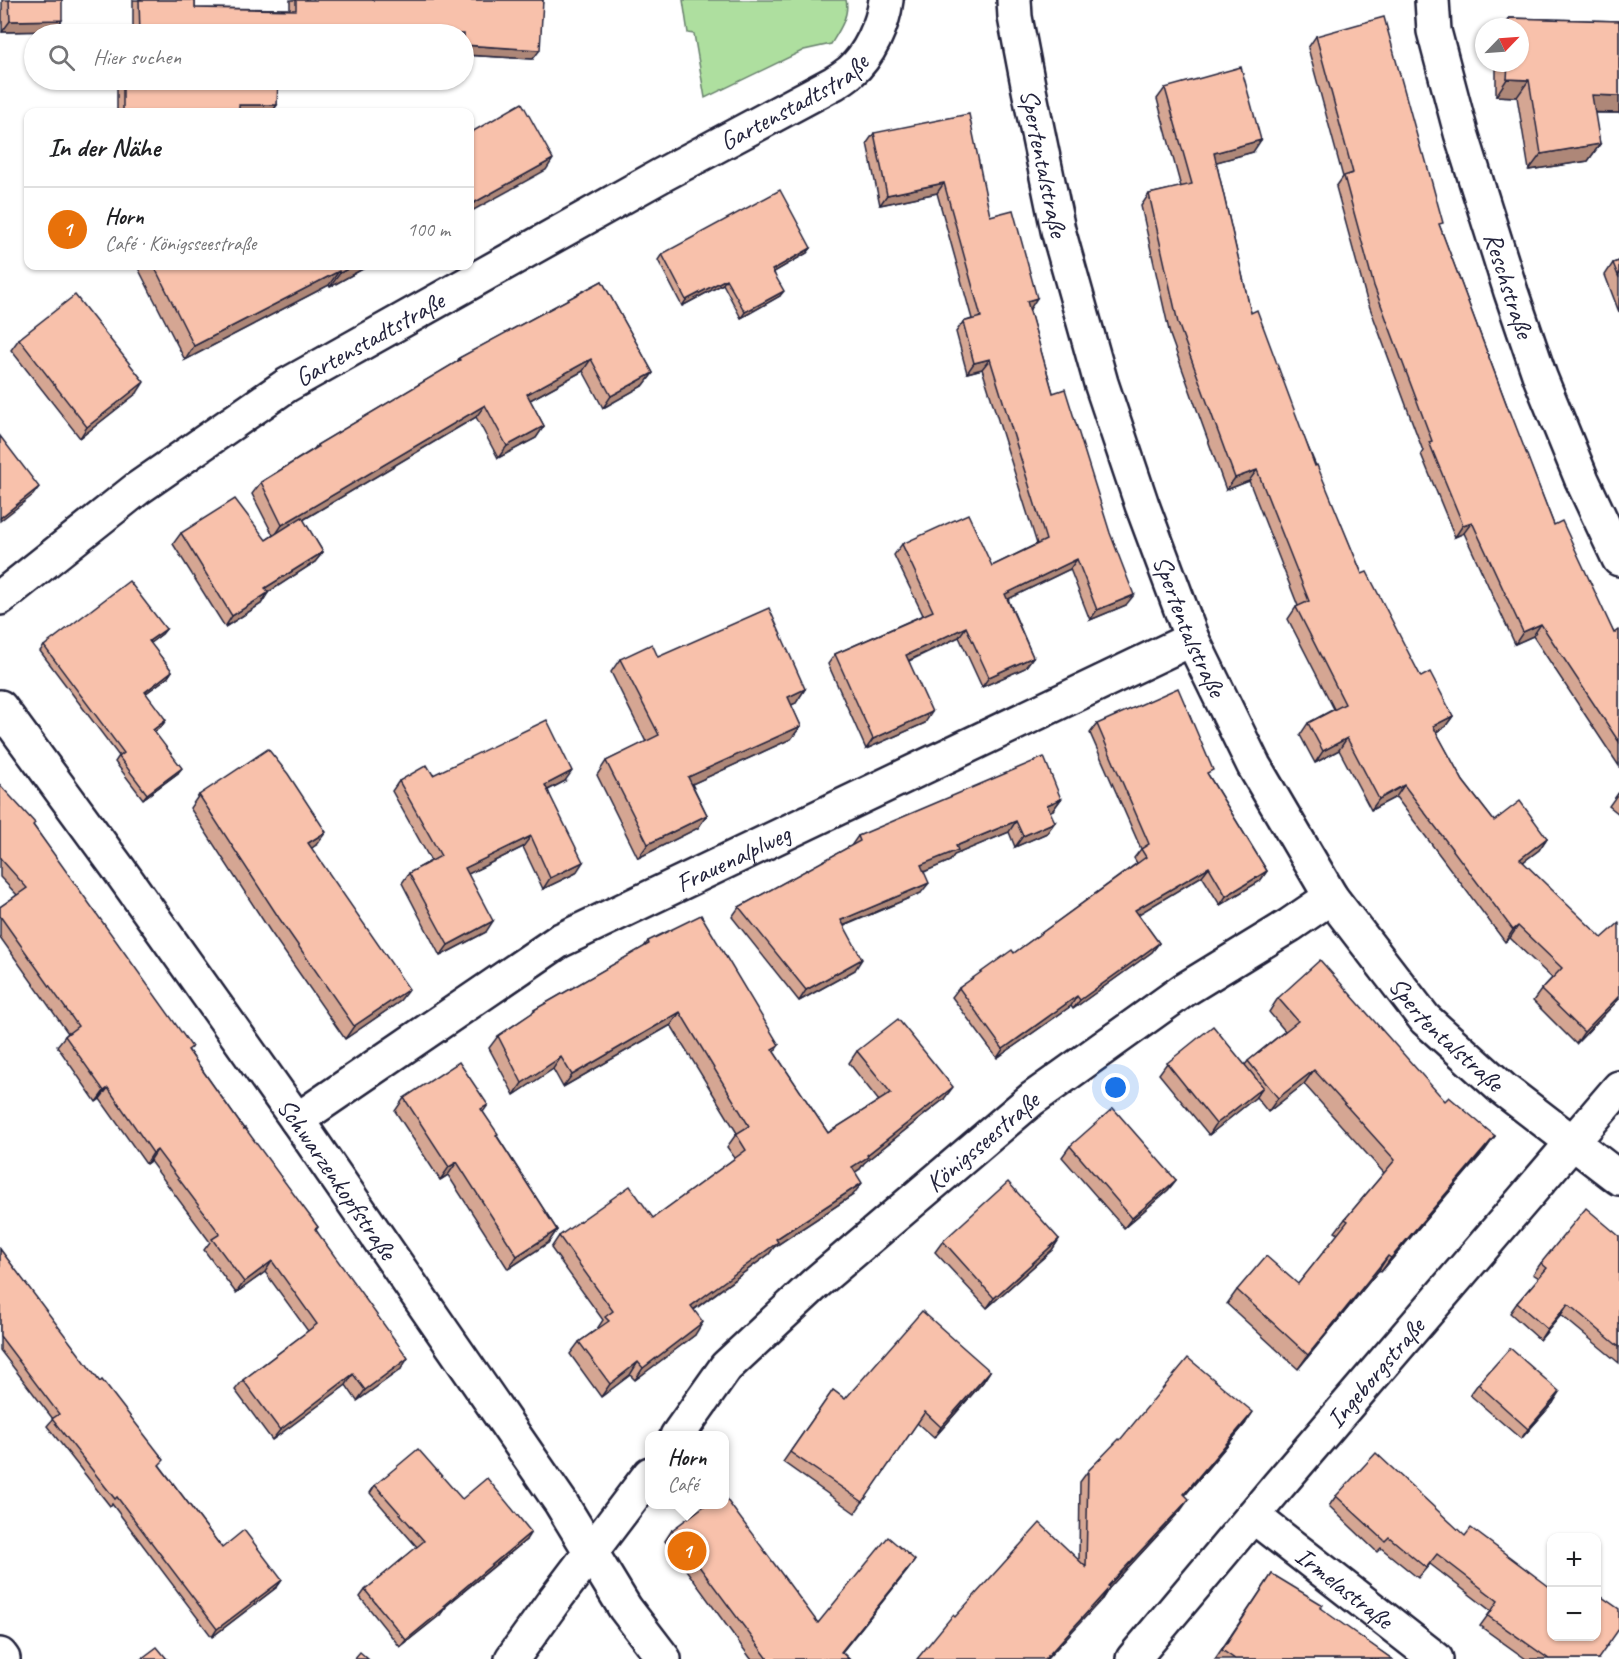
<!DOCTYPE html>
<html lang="de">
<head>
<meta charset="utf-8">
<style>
	:root { --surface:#fff; --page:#f2f2f2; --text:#202124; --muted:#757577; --line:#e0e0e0; --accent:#c8321e }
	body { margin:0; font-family:Caveat,sans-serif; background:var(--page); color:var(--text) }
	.controls { position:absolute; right:18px; bottom:18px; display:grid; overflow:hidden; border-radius:12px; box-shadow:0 2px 4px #0004 }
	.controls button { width:54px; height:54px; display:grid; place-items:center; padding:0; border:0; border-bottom:2px solid var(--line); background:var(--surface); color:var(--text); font:30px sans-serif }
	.compass { position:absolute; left:1475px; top:18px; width:54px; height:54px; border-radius:50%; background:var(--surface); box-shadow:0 2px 4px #0004; rotate:65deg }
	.you { position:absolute; left:1116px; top:1088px; width:21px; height:21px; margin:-15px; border:4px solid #fff; border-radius:50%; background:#1a73e8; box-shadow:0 0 0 9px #1a73e833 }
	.badge { display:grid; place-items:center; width:39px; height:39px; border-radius:50%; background:var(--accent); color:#fff; font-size:20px; font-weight:700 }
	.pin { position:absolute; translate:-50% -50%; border:3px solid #fff; box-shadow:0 2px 6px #0006 }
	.popup { position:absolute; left:645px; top:1431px; width:84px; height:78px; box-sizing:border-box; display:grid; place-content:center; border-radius:12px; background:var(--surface); filter:drop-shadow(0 2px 4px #0005); font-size:20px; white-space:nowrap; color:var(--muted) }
	.popup b { font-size:22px; color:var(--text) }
	.popup::after { content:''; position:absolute; left:50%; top:100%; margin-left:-12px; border:12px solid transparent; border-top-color:var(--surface) }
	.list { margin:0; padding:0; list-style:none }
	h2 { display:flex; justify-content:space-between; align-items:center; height:78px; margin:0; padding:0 24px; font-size:26px }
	h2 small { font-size:20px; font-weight:400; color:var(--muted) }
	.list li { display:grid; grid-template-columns:39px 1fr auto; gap:18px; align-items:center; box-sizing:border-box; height:84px; padding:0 24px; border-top:2px solid var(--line) }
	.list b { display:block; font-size:22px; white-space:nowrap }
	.list p { margin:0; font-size:20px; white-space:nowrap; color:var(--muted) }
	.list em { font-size:20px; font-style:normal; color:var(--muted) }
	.icon { flex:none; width:33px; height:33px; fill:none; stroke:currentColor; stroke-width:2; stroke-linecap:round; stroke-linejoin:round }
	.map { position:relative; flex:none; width:1619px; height:1659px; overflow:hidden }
	.search { position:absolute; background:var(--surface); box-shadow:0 2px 4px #0004; left:24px; top:24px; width:450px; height:66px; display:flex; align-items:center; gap:15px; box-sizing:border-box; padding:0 21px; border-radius:33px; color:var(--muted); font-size:22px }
	.panel { position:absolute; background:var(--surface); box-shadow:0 2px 4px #0004; left:24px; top:108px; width:450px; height:162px; border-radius:12px }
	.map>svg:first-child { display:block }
</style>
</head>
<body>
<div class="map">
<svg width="1619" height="1659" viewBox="0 0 1619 1659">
	<rect width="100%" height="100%" fill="#fff"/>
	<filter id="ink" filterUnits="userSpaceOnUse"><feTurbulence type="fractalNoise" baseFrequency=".0167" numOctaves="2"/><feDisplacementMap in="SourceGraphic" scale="12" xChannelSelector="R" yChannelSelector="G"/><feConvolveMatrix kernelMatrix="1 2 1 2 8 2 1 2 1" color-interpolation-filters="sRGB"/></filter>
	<g filter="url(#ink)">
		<path fill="#aedf9f" stroke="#68806d" stroke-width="1.5" d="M683 0H846C850 15 839 31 831 44L804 50 705 98 694 34 688 33Z"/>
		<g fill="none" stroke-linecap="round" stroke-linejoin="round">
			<g stroke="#22223b" stroke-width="38">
				<g id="minor">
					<path id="s1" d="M1014 0 1015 17 1029 90 1058 230 1101 383 1142 505 1192 639 1254 766 1331 897 1425 1019 1503 1089 1619 1178"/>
					<path id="s2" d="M1432 0 1434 31 1461 133 1511 292 1540 377 1582 480 1619 559"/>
					<path id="s3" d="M0 598 137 489 287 385 660 176 834 83C839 80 845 76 850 72 869 56 883 25 886 0"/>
					<path id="s4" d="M0 707 118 868 297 1120 561 1503 625 1608 664 1659"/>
					<path id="s5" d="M297 1120 559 941 1192 639"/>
					<path id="s6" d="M677 1436 726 1367 816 1283 1032 1099 1184 990 1290 925 1331 897"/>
					<path id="s7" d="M1253 1516 1436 1659"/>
					<polyline points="0,1655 3,1659"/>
					<polyline points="512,1659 553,1602 650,1474"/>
					<path id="s8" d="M1133 1659 1278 1486 1619 1088"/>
				</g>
			</g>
			<use href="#minor" stroke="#fff" stroke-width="33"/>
		</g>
		<g fill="#d5a693" stroke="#22223b" stroke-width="1.5">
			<polygon points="2,0 62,0 55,31 2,32"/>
			<polygon points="133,0 195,0 195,8 290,9 290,0 543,0 533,59 464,55 464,34 133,34"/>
			<polygon points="1509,18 1619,21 1619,113 1594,113 1600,144 1588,161 1529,170 1517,97 1496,96 1496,63 1520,63 1520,27 1503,27"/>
			<polygon points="1316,36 1440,227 1509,411 1554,525 1614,633 1619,631 1619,766 1533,636 1515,644 1464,533 1455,537 1421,454 1423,451 1366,297 1336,187 1343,177 1308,48"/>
			<polygon points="118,80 278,80 277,105 272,112 117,112 117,82"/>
			<polygon points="1165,88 1253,152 1216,162 1251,313 1362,574 1421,677 1453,716 1445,727 1436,732 1463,781 1494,821 1547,838 1539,850 1523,862 1619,999 1576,1044 1533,1001 1541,990 1552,978 1510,938 1505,942 1396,797 1371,810 1339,750 1315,763 1300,735 1308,723 1334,709 1288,619 1296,607 1298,606 1249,481 1226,490 1170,335 1141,206 1149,194 1181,187 1157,99"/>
			<polygon points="874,133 990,216 1030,309 1029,309 1053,393 1126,605 1090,620 1070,569 1008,599 1033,657 1025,668 982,687 959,637 909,661 925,723 866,749 828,664 835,654 923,615 894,555 902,544 992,566 1037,544 982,369 967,373 956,332 963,322 972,319 937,193 880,205 867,143"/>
			<polygon points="811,248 807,253 774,272 780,296 741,318 723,284 682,306 658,260 662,254"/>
			<polygon points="1619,261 1619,312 1605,275 1613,263"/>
			<polygon points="137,266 368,266 330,287 329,285 185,360"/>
			<polygon points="602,281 653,373 644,385 603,408 583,371 530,400 544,426 536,438 498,458 476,417 303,520 323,552 315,562 268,592 261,604 225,627 173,544 181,533 266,540 273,535 252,494 261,482 314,449 317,445 457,362 459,358"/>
			<polygon points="19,339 137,393 80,438 11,350"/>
			<polygon points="166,629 162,634 150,643 172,671 168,677 146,693 162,726 154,732 178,773 143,799 115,762 119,756 40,651 44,646"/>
			<polygon points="658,657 805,689 796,703 791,705 801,726 791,739 692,784 707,815 698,828 638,858 597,775 606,761 646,742 611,672 620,659"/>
			<polygon points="1097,724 1209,776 1267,871 1260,881 1220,905 1202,876 1138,914 1159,943 1152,952 1073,1009 1071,1006 997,1058 952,997 959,988 1014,953 1137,863 1134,858 1141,849 1090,733"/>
			<polygon points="433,775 565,781 548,790 576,873 543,889 523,847 468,874 486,932 440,956 402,883 409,873 431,861 392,791 399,781"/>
			<polygon points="0,785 33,825 189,1051 244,1129 318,1227 316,1230 401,1369 357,1401 346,1385 272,1440 235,1390 243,1380 308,1331 265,1272 236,1293 204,1250 210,1242 150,1161 146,1164 100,1099 96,1102 57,1046 65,1036 68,1033 0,937 0,907 17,895 0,877"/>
			<polygon points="1619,792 1619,814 1609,806"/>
			<polygon points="199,795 316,845 311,848 399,1002 345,1039 270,931 190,808"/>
			<polygon points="1061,799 1053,810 1050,811 1047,833 1015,847 1009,832 954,855 950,861 924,872 921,893 844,926 855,970 799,1001 732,917 739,907 851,846 858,836"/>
			<polygon points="648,941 779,1045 774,1052 828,1133 879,1101 849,1063 857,1051 944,1099 864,1163 860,1169 855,1172 853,1195 774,1247 769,1254 694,1310 695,1335 635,1380 630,1375 601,1397 570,1354 579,1342 597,1329 603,1320 551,1248 559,1236 653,1218 735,1158 727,1147 737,1133 671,1025 563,1087 553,1069 514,1095 489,1048 498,1036 532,1013 534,1010 644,947"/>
			<polygon points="1278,998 1445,1101 1495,1136 1485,1150 1381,1272 1379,1270 1298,1369 1227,1304 1237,1290 1298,1284 1338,1234 1335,1232 1345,1219 1384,1173 1304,1084 1268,1112 1256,1097 1209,1135 1159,1074 1167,1063 1245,1065 1248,1061 1285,1031 1269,1012"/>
			<polygon points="404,1098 488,1105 483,1112 497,1136 557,1230 548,1243 508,1269 448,1175 440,1180 395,1111"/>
			<polygon points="1070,1146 1176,1180 1168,1190 1124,1228 1062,1157"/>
			<polygon points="1619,1236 1619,1363 1561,1315 1540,1340 1510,1313 1517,1303 1539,1278 1533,1274 1541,1263"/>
			<polygon points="1059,1239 1052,1250 987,1308 935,1252 943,1241"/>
			<polygon points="0,1249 160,1466 222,1548 282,1580 277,1587 212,1637 112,1504 110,1506 47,1426 53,1419 0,1350"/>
			<polygon points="990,1371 983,1382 934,1438 917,1423 855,1513 783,1462 833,1390 845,1399"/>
			<polygon points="1478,1384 1553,1403 1521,1439 1470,1395"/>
			<polygon points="1245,1424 1185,1495 1181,1510 1109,1588 1102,1599 955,1617 1079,1559 1080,1482 1088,1471 1120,1440"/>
			<polygon points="375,1485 462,1499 526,1540 445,1607 440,1615 400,1647 360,1597 365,1590 417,1547 370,1493"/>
			<polygon points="1336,1496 1465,1536 1598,1659 1526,1659 1480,1626 1491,1611 1430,1564 1418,1578 1381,1548 1377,1552 1329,1506"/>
			<polygon points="672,1530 818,1623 915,1560 907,1571 842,1652 849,1659 751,1659 665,1541"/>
			<polygon points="1272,1574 1320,1609 1392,1659 1215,1659"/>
		</g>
		<g fill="#ae8778" stroke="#22223b" stroke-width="1.5">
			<polygon points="62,20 55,31 2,32 10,21"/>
			<polygon points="464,45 540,50 533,59 464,55"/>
			<polygon points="1507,79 1529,80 1517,97 1496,96"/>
			<polygon points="1592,95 1619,96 1619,113 1580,112"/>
			<polygon points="239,105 277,105 272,112 234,112"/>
			<polygon points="1261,140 1253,152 1206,165 1214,153"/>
			<polygon points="1600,144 1588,161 1529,170 1541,154"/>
			<polygon points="553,159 546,170 470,212 470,205"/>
			<polygon points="944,183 937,193 880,205 887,195"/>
			<polygon points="811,248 807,253 769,275 772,270"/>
			<polygon points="353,266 368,266 330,287 340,273"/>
			<polygon points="339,271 329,285 185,360 194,346"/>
			<polygon points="726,279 723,284 682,306 686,300"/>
			<polygon points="784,291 780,296 741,318 745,312"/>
			<polygon points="1037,298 1030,309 1020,312 1027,301"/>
			<polygon points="591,359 583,371 519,406 527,394"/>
			<polygon points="990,359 982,369 967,373 974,363"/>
			<polygon points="653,373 644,385 603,408 611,396"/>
			<polygon points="144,382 137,393 80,438 87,427"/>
			<polygon points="485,405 476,417 274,537 282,525"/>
			<polygon points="544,426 536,438 498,458 507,446"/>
			<polygon points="1257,470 1249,481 1226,490 1235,478"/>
			<polygon points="39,487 33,495 0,521 0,518"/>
			<polygon points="1472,522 1464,533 1455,537 1463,525"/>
			<polygon points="323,552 315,562 258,599 265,588"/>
			<polygon points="1077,559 1070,569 998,604 1005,594"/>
			<polygon points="268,593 261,604 225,627 232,616"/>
			<polygon points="1134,595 1126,605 1090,620 1097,610"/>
			<polygon points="1541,624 1533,636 1515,644 1523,632"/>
			<polygon points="966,627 959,637 899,665 906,655"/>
			<polygon points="166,629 162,634 145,647 149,641"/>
			<polygon points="1033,657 1025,668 982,687 989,677"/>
			<polygon points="172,671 168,677 141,697 145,692"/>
			<polygon points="805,689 796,703 779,710 788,697"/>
			<polygon points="932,712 925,723 866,749 873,739"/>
			<polygon points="1453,716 1445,727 1425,738 1433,726"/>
			<polygon points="166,720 162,726 149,736 153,730"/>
			<polygon points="801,726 791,739 679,790 688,777"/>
			<polygon points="1347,738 1339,750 1315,763 1323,751"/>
			<polygon points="182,768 178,773 143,799 147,794"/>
			<polygon points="572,771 565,781 538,795 545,785"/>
			<polygon points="1404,785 1396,797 1371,810 1379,799"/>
			<polygon points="1061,799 1053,810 1040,816 1047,805"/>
			<polygon points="707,815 698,828 638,858 648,844"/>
			<polygon points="1016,821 1009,832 954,855 950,861 914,876 921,865 956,846"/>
			<polygon points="1055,822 1047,833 1015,847 1023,836"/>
			<polygon points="326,832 316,845 299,857 308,843"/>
			<polygon points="531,836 523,847 458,879 465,868"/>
			<polygon points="1547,838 1539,850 1511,871 1520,859"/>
			<polygon points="583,862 576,873 543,889 550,878"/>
			<polygon points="1209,867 1202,876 1129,920 1135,910"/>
			<polygon points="1267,871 1260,881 1220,905 1226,896"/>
			<polygon points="929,883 921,893 833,930 841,920"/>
			<polygon points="493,921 486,932 440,956 448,945"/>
			<polygon points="1518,926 1510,938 1505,942 1513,930"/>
			<polygon points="1159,943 1152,952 1073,1009 1080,1000"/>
			<polygon points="862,959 855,970 799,1001 806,990"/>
			<polygon points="409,989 399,1002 345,1039 354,1026"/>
			<polygon points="1077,996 1071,1006 997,1058 1003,1049"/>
			<polygon points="1619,996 1619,999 1576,1044 1584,1032"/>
			<polygon points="680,1012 671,1025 563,1087 572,1075"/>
			<polygon points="561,1057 553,1069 514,1095 522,1083"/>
			<polygon points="1314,1070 1304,1084 1268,1112 1278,1098"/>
			<polygon points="953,1087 944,1099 864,1163 860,1169 843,1180 852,1167"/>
			<polygon points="1263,1087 1255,1098 1209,1135 1216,1124"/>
			<polygon points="108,1088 100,1099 96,1102 104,1091"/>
			<polygon points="1495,1136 1485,1150 1381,1272 1391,1258"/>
			<polygon points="157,1150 150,1161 146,1164 153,1153"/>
			<polygon points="457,1162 448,1175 440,1180 449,1167"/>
			<polygon points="1176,1180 1168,1190 1124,1228 1132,1218"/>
			<polygon points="862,1183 853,1195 774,1247 769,1254 682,1318 691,1306 776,1239"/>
			<polygon points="557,1230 548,1243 508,1269 517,1256"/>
			<polygon points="1059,1239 1052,1250 987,1308 994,1298"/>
			<polygon points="1388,1256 1379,1270 1298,1369 1308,1355"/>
			<polygon points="272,1261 265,1272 236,1293 244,1282"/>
			<polygon points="1568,1304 1561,1315 1540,1340 1547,1329"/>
			<polygon points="703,1322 695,1335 635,1380 643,1368"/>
			<polygon points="408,1358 401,1369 357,1401 365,1390"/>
			<polygon points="638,1362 630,1375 601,1397 610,1384"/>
			<polygon points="990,1371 983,1382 934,1438 941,1427"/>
			<polygon points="353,1374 346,1385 272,1440 280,1430"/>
			<polygon points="1560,1392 1553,1403 1521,1439 1528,1429"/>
			<polygon points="1253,1412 1245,1424 1176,1506 1184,1494"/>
			<polygon points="1189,1499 1181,1510 1100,1598 1108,1586"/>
			<polygon points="531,1532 526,1540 438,1612 444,1605"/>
			<polygon points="915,1560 907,1571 836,1659 841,1652"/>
			<polygon points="282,1580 277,1587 212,1637 217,1629"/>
			<polygon points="1109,1588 1102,1599 1047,1659 1045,1659"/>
			<polygon points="446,1607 440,1615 400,1647 406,1640"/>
		</g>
		<g fill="#f8c1ab" stroke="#22223b" stroke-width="1.5">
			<polygon points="9,0 62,0 62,20 10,21"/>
			<polygon points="139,0 195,0 195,8 296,10 296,0 543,0 540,50 464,45 464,34 140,34"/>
			<polygon points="1384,17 1422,154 1424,154 1443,223 1439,224 1509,411 1510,411 1554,525 1562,521 1614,633 1618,630 1619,631 1619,742 1541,624 1523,632 1472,522 1463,525 1429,442 1432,441 1374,286 1344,176 1353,173 1316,36"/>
			<polygon points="1509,18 1619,21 1619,96 1592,95 1600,144 1541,154 1529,80 1507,79 1508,63 1520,63 1520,27 1508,27"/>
			<polygon points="1241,67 1261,140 1214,153 1251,313 1257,310 1315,466 1317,465 1362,574 1367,572 1421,677 1430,672 1453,716 1433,726 1463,781 1494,821 1520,801 1547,838 1520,859 1602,938 1619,923 1619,996 1584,1032 1541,990 1562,968 1518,926 1513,930 1404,785 1379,799 1347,738 1323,751 1308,723 1345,704 1296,607 1309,601 1257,470 1235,478 1178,323 1149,194 1192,184 1165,88"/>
			<polygon points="123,80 278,80 277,105 239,105 239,112 123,112"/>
			<polygon points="522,103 553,159 470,205 470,133"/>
			<polygon points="969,114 990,216 1013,210 1037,298 1027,301 1053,393 1065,389 1110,533 1134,595 1097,610 1077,559 1005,594 1033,657 989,677 966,627 906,655 932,712 873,739 835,654 933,611 902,544 968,514 992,566 1046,540 990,359 974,363 963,322 981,317 944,183 887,195 874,133"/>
			<polygon points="780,190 811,248 772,270 784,291 745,312 726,279 686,300 662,254"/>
			<polygon points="1619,261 1619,278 1613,263"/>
			<polygon points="154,266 353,266 340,273 339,271 194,346"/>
			<polygon points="602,281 653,373 611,396 591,359 527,394 544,426 507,446 485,405 282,525 261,482 318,447 317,445 460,360 459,358"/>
			<polygon points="75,295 144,382 87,427 19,339"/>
			<polygon points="0,436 39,487 0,518"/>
			<polygon points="235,499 266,540 302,517 323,552 265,588 268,593 232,616 181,533"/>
			<polygon points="129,581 166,629 149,641 172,671 145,692 166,720 153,730 182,768 147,794 119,757 124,753 44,646"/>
			<polygon points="769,608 805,689 788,697 801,726 688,777 707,815 648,844 606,761 659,735 620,659 652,644 658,657"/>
			<polygon points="1178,688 1213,770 1207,773 1267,871 1226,896 1209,867 1135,910 1159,943 1080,1000 1077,996 1003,1049 959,988 1012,950 1014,953 1146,857 1141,849 1149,844 1097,724"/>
			<polygon points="547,720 572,771 545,785 583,862 550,878 531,836 465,868 493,921 448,945 409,873 441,856 399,781 427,765 433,775"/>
			<polygon points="268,749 288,774 326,832 308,843 409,989 354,1026 279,918 199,795"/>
			<polygon points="1044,757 1061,799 1047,805 1055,822 1023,836 1016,821 956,846 958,850 921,865 929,883 841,920 862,959 806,990 739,907 860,841 858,836"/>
			<polygon points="0,785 35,823 33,825 192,1047 188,1050 244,1129 245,1128 318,1227 315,1229 408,1358 365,1390 353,1374 280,1430 243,1380 317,1324 272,1261 244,1282 212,1239 220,1234 157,1150 153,1153 108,1088 104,1091 65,1036 78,1026 0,916 0,907 27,888 0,858"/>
			<polygon points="701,915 779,1045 772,1049 828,1133 891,1093 857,1051 898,1019 953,1087 867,1155 868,1157 852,1167 862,1183 776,1239 778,1242 691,1306 703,1322 643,1368 638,1362 610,1384 579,1342 609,1321 605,1317 613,1311 559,1236 630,1186 653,1218 746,1150 736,1134 749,1126 680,1012 572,1075 561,1057 522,1083 498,1036 535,1011 534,1010 649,944 648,941"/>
			<polygon points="1320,960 1445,1101 1449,1097 1495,1136 1391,1258 1388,1256 1308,1355 1237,1290 1266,1256 1298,1284 1348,1221 1345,1219 1395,1160 1314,1070 1278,1098 1248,1061 1298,1021 1278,998"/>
			<polygon points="1213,1026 1263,1087 1216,1124 1167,1063"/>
			<polygon points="459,1062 488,1105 481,1109 498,1134 496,1135 557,1230 517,1256 457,1162 449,1167 404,1098"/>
			<polygon points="1113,1108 1176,1180 1132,1218 1070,1146"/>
			<polygon points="1008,1182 1059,1239 994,1298 943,1241"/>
			<polygon points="1586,1208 1619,1236 1619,1347 1568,1304 1547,1329 1517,1303 1547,1268 1541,1263"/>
			<polygon points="0,1249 100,1382 102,1380 164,1460 159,1465 222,1548 244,1530 282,1580 217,1629 117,1497 115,1499 52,1419 59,1414 0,1336"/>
			<polygon points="922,1311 990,1371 941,1427 925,1412 863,1502 790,1452 833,1390 845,1399"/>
			<polygon points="1510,1348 1560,1392 1528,1429 1478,1384"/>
			<polygon points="1188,1358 1253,1412 1184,1494 1189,1499 1108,1586 1109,1588 1045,1659 917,1659 953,1615 955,1617 1040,1523 1086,1567 1088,1471 1119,1439 1120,1440"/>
			<polygon points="418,1449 462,1499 487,1478 531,1532 444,1605 446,1607 406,1640 365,1590 424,1541 375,1485"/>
			<polygon points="1376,1453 1465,1536 1471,1528 1551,1588 1551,1636 1596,1636 1596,1593 1619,1609 1619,1629 1598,1659 1549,1659 1488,1616 1498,1601 1437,1554 1426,1568 1389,1537 1385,1541 1336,1496"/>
			<polygon points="724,1496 818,1623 888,1537 915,1560 841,1652 849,1659 768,1659 672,1530 707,1504 724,1504"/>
			<polygon points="1272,1574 1323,1605 1320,1608 1392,1659 1235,1659 1222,1650"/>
			<polygon points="157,1647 167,1659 141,1659"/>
			<polygon points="360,1652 368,1659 354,1659"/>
		</g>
	</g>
	<g text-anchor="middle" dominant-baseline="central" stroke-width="5" stroke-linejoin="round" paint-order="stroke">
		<g font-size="26" fill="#22223b" stroke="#fff">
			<text stroke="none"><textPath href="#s3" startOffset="938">Gartenstadtstraße</textPath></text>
			<text stroke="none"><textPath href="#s1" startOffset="166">Spertentalstraße</textPath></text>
			<text stroke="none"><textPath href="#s2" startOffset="296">Reschstraße</textPath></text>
			<text stroke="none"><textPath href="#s3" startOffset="452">Gartenstadtstraße</textPath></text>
			<text stroke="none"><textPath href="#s1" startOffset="652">Spertentalstraße</textPath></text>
			<text stroke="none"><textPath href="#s5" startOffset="510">Frauenalplweg</textPath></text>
			<text stroke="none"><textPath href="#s1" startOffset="1138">Spertentalstraße</textPath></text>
			<text stroke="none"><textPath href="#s6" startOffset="426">Königsseestraße</textPath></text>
			<text stroke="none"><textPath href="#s4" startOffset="580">Schwarzenkopfstraße</textPath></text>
			<text stroke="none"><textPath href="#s8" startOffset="375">Ingeborgstraße</textPath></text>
			<text stroke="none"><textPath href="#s7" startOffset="116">Irmelastraße</textPath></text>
		</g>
	</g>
</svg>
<div class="controls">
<button>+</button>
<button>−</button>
</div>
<svg class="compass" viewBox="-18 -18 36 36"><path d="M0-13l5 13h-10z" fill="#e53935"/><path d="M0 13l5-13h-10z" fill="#757577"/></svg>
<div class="you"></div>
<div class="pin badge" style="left:687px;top:1551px;background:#e8710a">1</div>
<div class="popup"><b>Horn</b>Café</div>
<div class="search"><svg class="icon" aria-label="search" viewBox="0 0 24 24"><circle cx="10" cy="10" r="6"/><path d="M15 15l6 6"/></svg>Hier suchen</div>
<section class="panel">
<h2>In der Nähe<small></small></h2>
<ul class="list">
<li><span class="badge" style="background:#e8710a">1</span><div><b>Horn</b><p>Café · Königsseestraße</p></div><em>100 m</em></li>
</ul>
</section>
</div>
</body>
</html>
